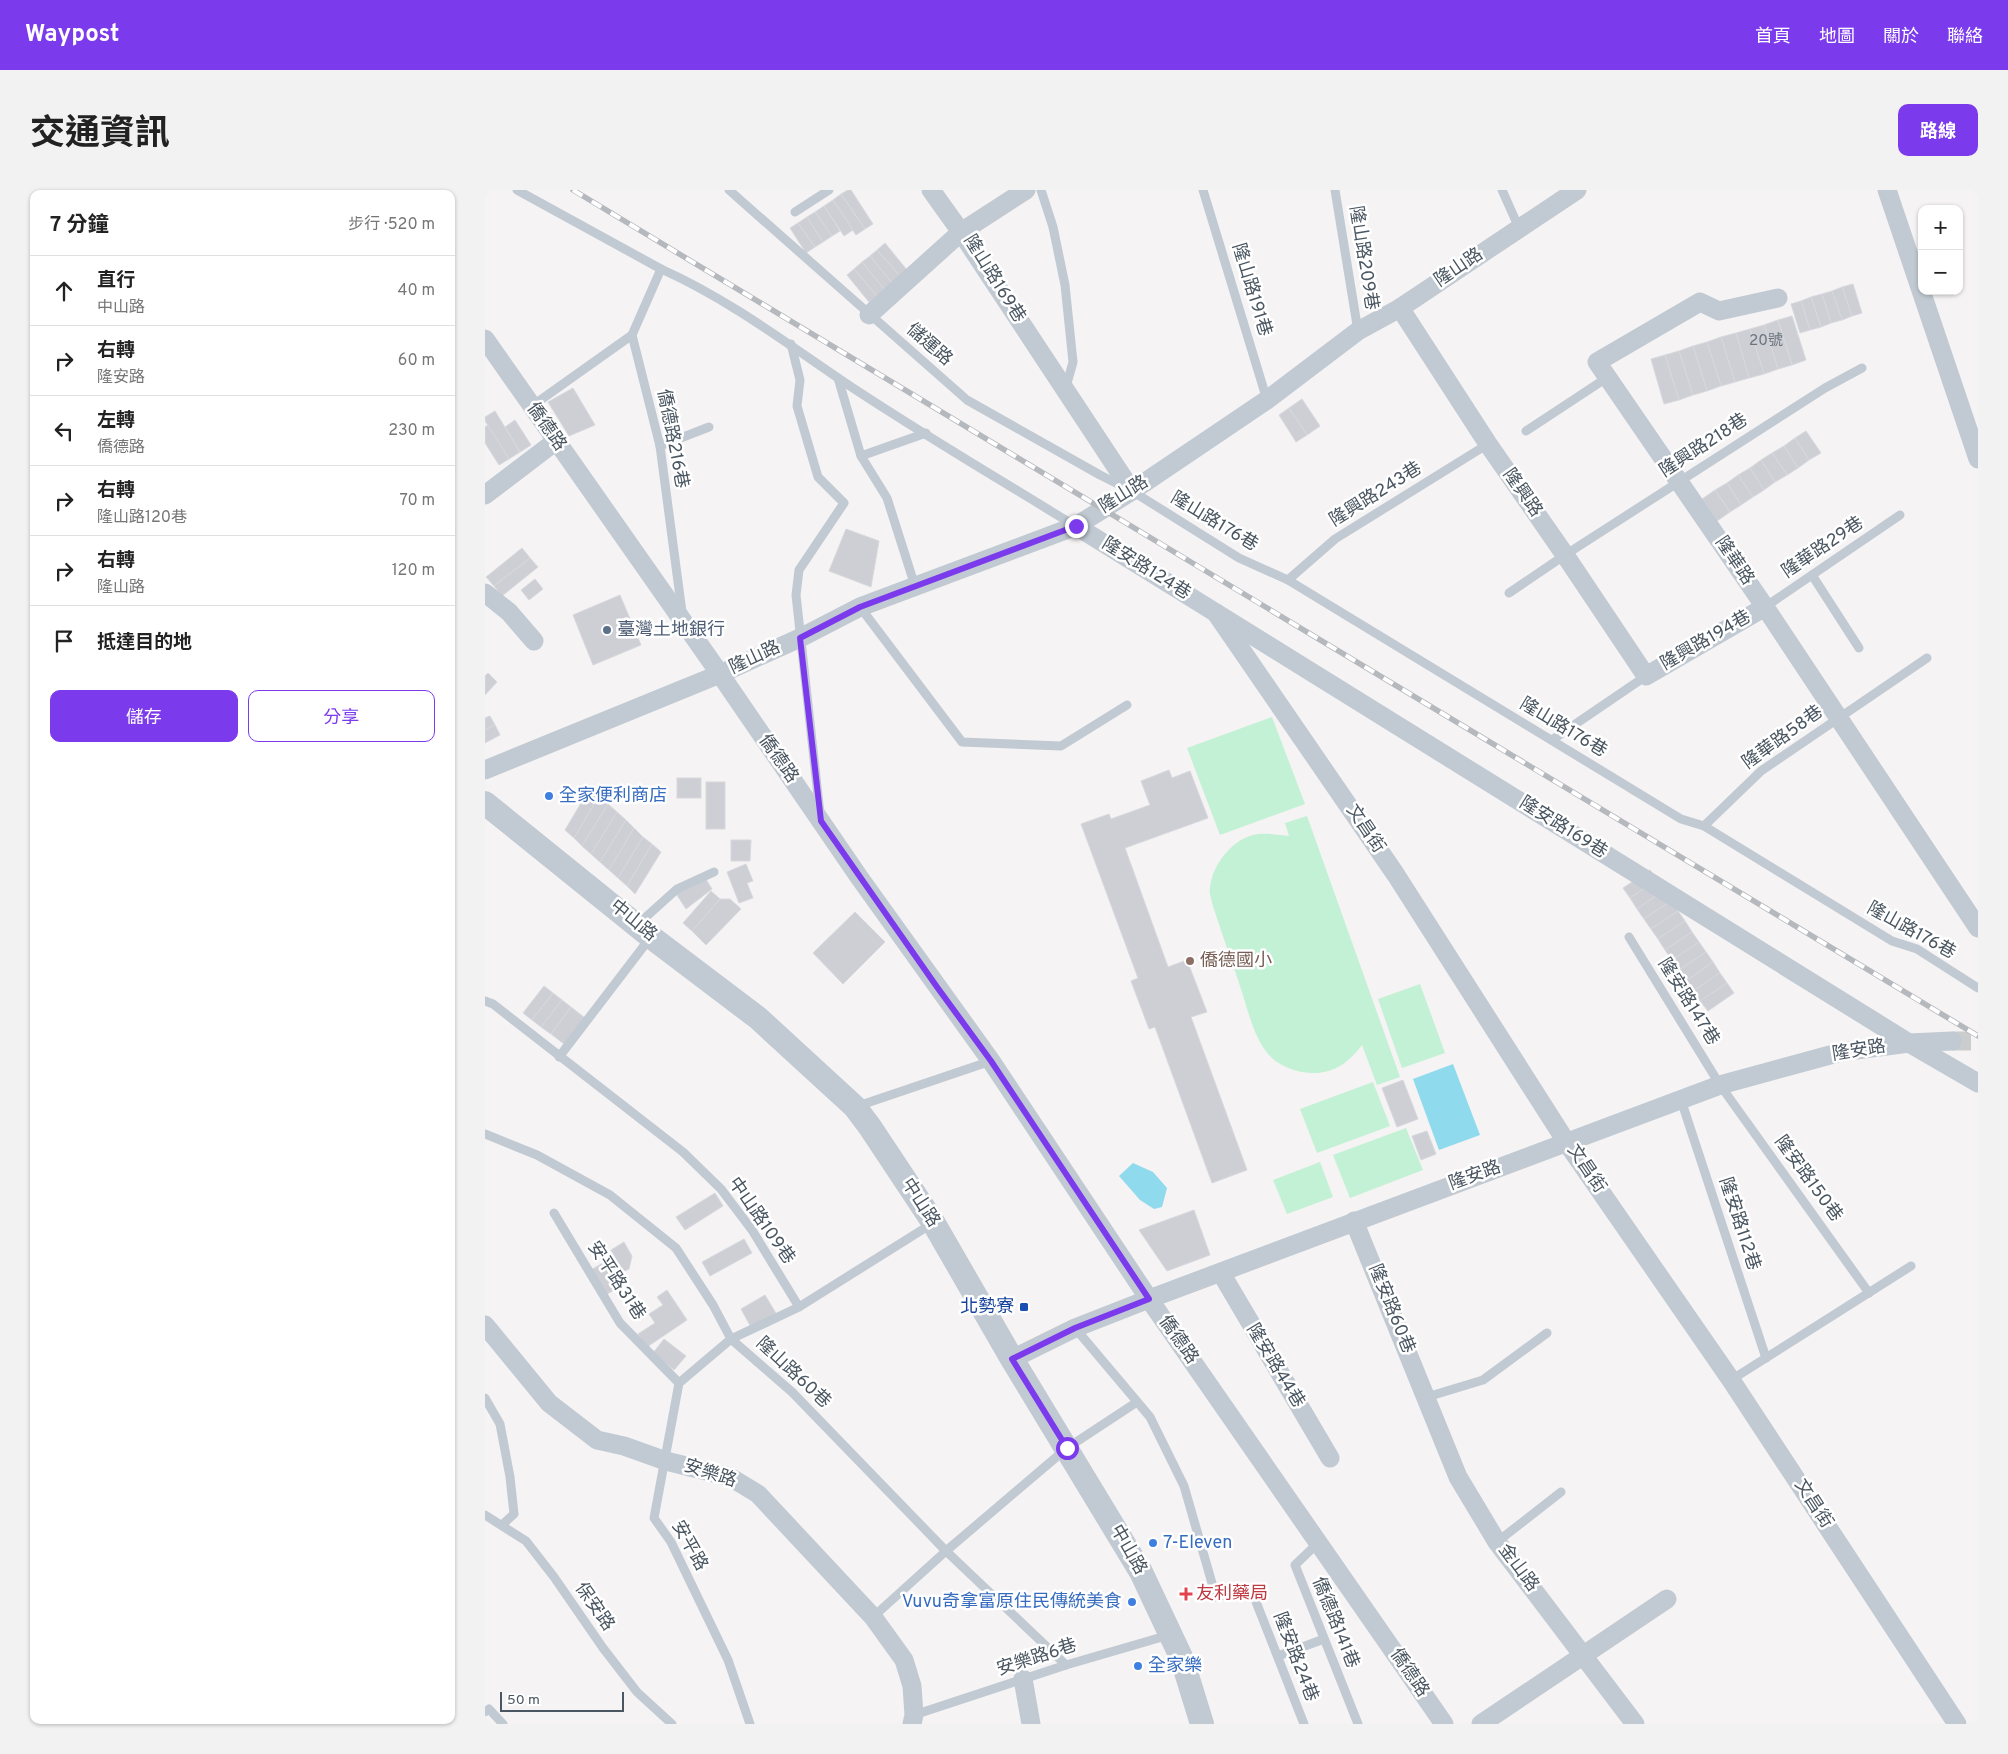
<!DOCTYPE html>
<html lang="zh-TW">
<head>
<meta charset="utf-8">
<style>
	:root { --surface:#fff; --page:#f2f2f2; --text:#222; --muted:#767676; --line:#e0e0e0; --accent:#7c3aed }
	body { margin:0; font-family:Overpass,"Noto Sans TC",sans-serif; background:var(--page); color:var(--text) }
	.controls { position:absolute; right:15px; top:15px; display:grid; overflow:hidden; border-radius:10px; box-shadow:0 1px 4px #0004 }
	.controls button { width:45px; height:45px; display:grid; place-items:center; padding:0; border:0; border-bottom:1px solid var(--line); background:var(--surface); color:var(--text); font:25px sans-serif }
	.scale { position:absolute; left:15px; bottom:12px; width:124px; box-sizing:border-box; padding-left:5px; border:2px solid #4a5661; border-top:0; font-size:14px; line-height:18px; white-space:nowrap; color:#4a5661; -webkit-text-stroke:4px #fff; paint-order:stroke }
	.stop { position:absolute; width:15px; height:15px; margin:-11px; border:4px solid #7c3aed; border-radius:50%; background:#fff }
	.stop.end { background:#7c3aed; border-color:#fff; box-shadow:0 1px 5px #0008 }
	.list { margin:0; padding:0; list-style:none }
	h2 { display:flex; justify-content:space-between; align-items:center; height:65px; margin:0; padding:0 20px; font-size:21px }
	h2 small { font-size:16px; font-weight:400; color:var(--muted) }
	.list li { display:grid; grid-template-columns:32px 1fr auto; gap:15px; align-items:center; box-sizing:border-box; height:70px; padding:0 20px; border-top:1px solid var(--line) }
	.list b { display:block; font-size:19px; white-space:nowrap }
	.list p { margin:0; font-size:16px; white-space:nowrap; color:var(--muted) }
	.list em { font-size:16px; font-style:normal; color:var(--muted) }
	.actions { display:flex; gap:10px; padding:15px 20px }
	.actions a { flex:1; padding:11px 0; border:1px solid var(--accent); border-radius:10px; text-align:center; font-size:18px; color:var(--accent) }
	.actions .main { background:var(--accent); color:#fff }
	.icon { flex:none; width:28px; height:28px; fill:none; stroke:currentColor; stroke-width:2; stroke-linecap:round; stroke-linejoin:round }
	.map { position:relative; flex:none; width:1493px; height:1534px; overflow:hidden; border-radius:10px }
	header { display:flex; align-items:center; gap:30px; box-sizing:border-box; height:70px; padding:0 25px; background:var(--accent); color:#fff }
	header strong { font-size:24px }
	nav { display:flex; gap:28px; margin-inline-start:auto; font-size:18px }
	.intro { display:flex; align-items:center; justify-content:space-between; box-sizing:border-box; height:120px; padding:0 30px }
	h1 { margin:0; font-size:35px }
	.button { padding:12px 22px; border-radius:10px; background:var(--accent); color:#fff; font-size:18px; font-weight:700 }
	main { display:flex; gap:30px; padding:0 30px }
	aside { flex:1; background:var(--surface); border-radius:10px; box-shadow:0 1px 4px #0004 }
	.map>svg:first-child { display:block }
</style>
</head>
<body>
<header>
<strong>Waypost</strong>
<nav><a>首頁</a><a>地圖</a><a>關於</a><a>聯絡</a></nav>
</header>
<div class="intro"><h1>交通資訊</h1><a class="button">路線</a></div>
<main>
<aside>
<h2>7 分鐘<small>步行 · 520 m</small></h2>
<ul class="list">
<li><svg class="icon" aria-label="ahead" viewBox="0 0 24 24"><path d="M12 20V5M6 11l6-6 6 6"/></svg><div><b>直行</b><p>中山路</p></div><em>40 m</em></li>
<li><svg class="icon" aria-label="right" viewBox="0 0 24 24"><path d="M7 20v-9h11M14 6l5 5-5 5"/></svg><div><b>右轉</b><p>隆安路</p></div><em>60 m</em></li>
<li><svg class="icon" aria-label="left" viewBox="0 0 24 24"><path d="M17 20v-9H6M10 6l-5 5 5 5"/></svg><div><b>左轉</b><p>僑德路</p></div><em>230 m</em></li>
<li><svg class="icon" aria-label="right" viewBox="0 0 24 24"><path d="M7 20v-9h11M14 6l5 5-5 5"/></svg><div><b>右轉</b><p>隆山路120巷</p></div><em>70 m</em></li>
<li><svg class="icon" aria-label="right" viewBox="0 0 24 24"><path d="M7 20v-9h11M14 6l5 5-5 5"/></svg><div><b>右轉</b><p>隆山路</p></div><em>120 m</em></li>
<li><svg class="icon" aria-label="arrive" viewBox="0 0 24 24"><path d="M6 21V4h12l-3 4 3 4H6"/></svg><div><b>抵達目的地</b></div></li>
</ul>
<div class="actions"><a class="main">儲存</a><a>分享</a></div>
</aside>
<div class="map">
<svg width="1493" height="1534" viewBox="0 0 1493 1534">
	<rect width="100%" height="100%" fill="#f5f3f3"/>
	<g fill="#c3f1d5">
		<polygon points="787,527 820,614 735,645 702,558"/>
		<path d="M822 626 915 887 892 895 877 855C864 872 849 884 826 883 812 882 799 878 788 869 769 852 763 819 755 796 746 769 736 741 727 713 726 708 724 703 725 698 727 674 749 647 773 644 783 643 794 645 804 646L800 633Z"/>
		<polygon points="935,794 960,863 917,878 893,809"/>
		<polygon points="888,892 905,936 832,963 815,919"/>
		<polygon points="921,938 938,980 865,1008 848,965"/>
		<polygon points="835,972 848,1007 802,1024 788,990"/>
	</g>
	<g fill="#90daee">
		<polygon points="968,874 995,945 954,960 928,889"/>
		<polygon points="648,973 668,982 682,998 677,1017 669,1019 655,1010 634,986"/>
	</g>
	<g fill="#cdcfd5" stroke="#d7d9de">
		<polygon points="363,0 366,0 388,34 380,39 356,4"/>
		<polygon points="356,4 380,39 371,45 348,10"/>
		<polygon points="348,10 368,40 359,46 339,16"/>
		<polygon points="339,16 355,41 347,46 330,22"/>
		<polygon points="330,22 347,46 338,52 322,27"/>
		<polygon points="322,27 338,52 330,57 313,33"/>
		<polygon points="313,33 330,57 321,63 305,38"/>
		<polygon points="400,53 422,80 415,86 392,60"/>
		<polygon points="392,60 415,86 407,93 385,66"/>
		<polygon points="385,66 407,93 399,99 377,72"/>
		<polygon points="377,72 399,99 392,106 369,79"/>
		<polygon points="369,79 392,106 384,112 362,85"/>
		<polygon points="1368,94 1377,123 1367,126 1357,97"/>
		<polygon points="1357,97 1367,126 1357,130 1347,101"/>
		<polygon points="1347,101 1357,130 1346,133 1337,104"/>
		<polygon points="1337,104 1346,133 1336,137 1326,107"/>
		<polygon points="1326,107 1336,137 1325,140 1316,111"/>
		<polygon points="1316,111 1325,140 1315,143 1306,114"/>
		<polygon points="1307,126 1321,170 1307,175 1293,130"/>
		<polygon points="1293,130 1307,175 1293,179 1279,135"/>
		<polygon points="1279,135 1293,179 1279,184 1265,139"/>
		<polygon points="1265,139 1279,184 1264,188 1251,143"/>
		<polygon points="1251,143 1264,188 1250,192 1236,147"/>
		<polygon points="1236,147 1250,192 1236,196 1222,152"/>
		<polygon points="1222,152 1236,196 1222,201 1208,156"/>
		<polygon points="1208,156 1222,201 1208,205 1194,161"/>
		<polygon points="1194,161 1208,205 1194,210 1180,165"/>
		<polygon points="1180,165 1194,210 1179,214 1166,169"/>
		<polygon points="88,198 110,235 84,246 63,212"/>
		<polygon points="817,209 835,236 822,245 804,218"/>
		<polygon points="804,218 822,245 811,252 794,225"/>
		<polygon points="10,221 35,262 24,269 0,231 0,227"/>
		<polygon points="30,230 46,255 35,262 20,237"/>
		<polygon points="3,235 24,269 14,275 0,253 0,237"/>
		<polygon points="1321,241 1336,263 1324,270 1310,248"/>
		<polygon points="1310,248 1324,270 1313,278 1299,256"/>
		<polygon points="1299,256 1313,278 1302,285 1287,263"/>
		<polygon points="1287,263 1302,285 1290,292 1276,270"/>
		<polygon points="1276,270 1290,292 1279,300 1265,278"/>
		<polygon points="1265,278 1279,300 1268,307 1253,285"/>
		<polygon points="1253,285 1268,307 1256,315 1242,293"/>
		<polygon points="1242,293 1256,315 1245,322 1230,300"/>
		<polygon points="1230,300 1245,322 1232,331 1217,309"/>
		<polygon points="361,339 394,351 386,397 344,381"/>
		<polygon points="37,358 45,368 9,396 1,387"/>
		<polygon points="45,368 53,377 17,406 9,396"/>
		<polygon points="50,389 58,399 44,410 36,400"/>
		<polygon points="135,405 156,455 108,475 88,425"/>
		<polygon points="3,483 12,492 0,505 0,486"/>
		<polygon points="5,526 10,535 0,540 0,528"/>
		<polygon points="10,535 15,545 0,553 0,540"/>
		<polygon points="684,580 687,588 705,581 723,628 640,658 683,777 702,770 722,822 706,827 762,980 727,993 670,837 664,839 646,791 653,788 596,634 624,624 626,629 665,615 656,591"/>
		<rect x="192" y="588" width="24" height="20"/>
		<rect x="221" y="592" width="19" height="47"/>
		<polygon points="105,598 114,606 89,648 80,640"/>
		<polygon points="114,606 123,614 97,656 89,648"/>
		<polygon points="123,614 132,622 106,664 97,656"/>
		<polygon points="132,622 141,630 115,672 106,664"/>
		<polygon points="141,630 149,638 124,680 115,672"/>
		<polygon points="149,638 158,647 133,688 124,680"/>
		<polygon points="158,647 167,654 142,696 133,688"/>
		<polygon points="246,650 266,650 265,671 246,671"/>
		<polygon points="167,654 176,662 150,704 142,696"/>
		<polygon points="261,674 268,691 262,693 268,708 254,713 242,682"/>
		<polygon points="1165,680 1172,690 1145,708 1138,698"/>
		<polygon points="219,686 227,699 201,719 190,702"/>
		<polygon points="1172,690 1179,700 1152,719 1145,708"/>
		<polygon points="1179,700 1186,711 1159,729 1152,719"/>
		<polygon points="226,701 235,709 207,741 198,733"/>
		<polygon points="235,709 245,709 256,719 221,755 207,741"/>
		<polygon points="1186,711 1193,721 1166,739 1159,729"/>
		<polygon points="1193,721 1200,731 1173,749 1166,739"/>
		<polygon points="370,722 400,752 358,794 328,763"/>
		<polygon points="1200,731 1207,742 1180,760 1173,749"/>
		<polygon points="1207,742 1214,752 1187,770 1180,760"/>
		<polygon points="1214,752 1221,762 1194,780 1187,770"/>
		<polygon points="1221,762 1228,772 1201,791 1194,780"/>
		<polygon points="1228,772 1235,783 1208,801 1201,791"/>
		<polygon points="1235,783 1242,793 1215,811 1208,801"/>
		<polygon points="1242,793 1249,803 1223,821 1215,811"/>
		<polygon points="59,796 68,803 47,830 38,823"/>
		<polygon points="68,803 77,810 56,837 47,830"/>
		<polygon points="77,810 86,817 66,844 56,837"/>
		<polygon points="86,817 100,828 79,854 66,844"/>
		<polygon points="918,890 933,929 912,937 897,898"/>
		<polygon points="942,941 951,964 936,970 927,946"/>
		<polygon points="230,1003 238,1016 200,1040 191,1027"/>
		<polygon points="709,1020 725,1065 682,1081 654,1040"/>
		<polygon points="259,1049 267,1063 225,1086 217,1072"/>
		<polygon points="139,1052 147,1066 144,1079 137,1082 126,1060"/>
		<polygon points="127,1068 141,1094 118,1106 104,1081"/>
		<polygon points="182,1100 202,1130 162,1157 153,1144 170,1133 164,1124 178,1115 172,1107"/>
		<polygon points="280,1105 292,1125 267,1139 256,1119"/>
		<polygon points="179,1149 201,1166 189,1180 168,1163"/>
	</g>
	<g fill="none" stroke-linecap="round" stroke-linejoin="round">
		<polyline stroke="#caccce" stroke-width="19" stroke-dasharray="19 9" stroke-linecap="butt" points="1467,851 1493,851"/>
		<g stroke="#c1cad2" stroke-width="9">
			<path d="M32 0 176 79C239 107 296 149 353 188 430 240 511 287 590 336"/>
			<polyline points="244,0 482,210 615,285 647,301 754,368 803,390 1196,629 1219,636 1407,751 1432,759 1493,798"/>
			<polyline points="556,0 568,37 580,95 588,172 581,197"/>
			<polyline points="718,0 782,210"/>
			<polyline points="850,0 873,141"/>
			<polyline points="1017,0 1034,38"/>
			<polyline points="310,22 344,0"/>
			<polyline points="176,79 147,145 175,256 197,422"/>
			<polyline points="306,154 315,190 312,216 333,287 359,313 314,380 311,405 335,624"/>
			<polyline points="353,188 376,266 402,308 430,396"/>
			<polyline points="47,216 147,145"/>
			<polyline points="1041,241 1123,187"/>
			<polyline points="175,256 224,237"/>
			<polyline points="376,266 441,243"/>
			<polyline points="1327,385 1374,458"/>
			<polyline points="803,390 850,349 1003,254"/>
			<polyline points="1024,403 1080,365 1340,198 1377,178"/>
			<polyline points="375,417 477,552 576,556 642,515"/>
			<polyline points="1280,417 1415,325"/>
			<polyline points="1067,550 1161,486"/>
			<polyline points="1219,636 1276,581 1442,468"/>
			<polyline points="152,735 192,699 229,682"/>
			<polyline points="1144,747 1235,895 1384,1103"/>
			<polyline points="0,811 8,814 198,962 236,999 267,1040 314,1117 246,1149 194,1193 169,1328 186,1352 243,1470 265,1534"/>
			<polyline points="74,867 165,748"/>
			<polyline points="1196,910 1281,1168"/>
			<polyline points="370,917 506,871"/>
			<polyline points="0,944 52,965 125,1005 191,1058 228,1115 246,1149 307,1202 461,1361 581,1475"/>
			<polyline points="69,1023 135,1133 194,1193"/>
			<polyline points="314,1117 448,1033"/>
			<polyline points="590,1138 665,1227 699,1296 731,1407 766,1399 819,1534"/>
			<polyline points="1246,1190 1426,1076"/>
			<polyline points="942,1207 998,1190 1062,1143"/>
			<polyline points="0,1208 15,1234 25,1287 29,1324 17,1335"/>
			<polyline points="0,1325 41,1351 69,1387 118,1458 152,1502 187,1534"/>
			<polyline points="834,1352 810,1375 873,1534"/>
			<polyline points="1012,1352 1076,1302"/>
			<polyline points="388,1427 461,1361 582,1258 652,1212"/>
			<polyline points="793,1466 839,1449"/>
			<polyline points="0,1522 4,1519 18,1534"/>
			<polyline points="429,1525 581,1475 684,1445"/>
		</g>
		<g stroke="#c1cad2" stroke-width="19">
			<polyline points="446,0 476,42 647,301"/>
			<polyline points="1402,0 1493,269"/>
			<polyline points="1293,108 1234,121 1215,112 1112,172 1280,417 1493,738"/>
			<polyline points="915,118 1003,254 1080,365 1161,486 1280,417"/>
			<polyline points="384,125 476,42 541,0"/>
			<polyline points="0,149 235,484 374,687 506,871 664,1109 959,1534"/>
			<polyline points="0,305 71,251"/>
			<polyline points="591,336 1424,853 1493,893"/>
			<polyline points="0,403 24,422 49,451"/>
			<polyline points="731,423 911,685 1082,953 1246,1190 1472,1534"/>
			<polyline points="0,580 235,484 315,448 375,417 591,336 647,301 782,210 873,141 915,118 1092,0"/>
			<polyline points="869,1031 973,1287 1012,1352 1150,1534"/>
			<polyline points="736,1083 845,1268"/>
			<polyline points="0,1135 64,1213 112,1250 139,1256 181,1271 245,1287 273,1304 388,1427 419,1470 427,1496 429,1525 427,1534"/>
			<polyline points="527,1169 590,1138 664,1109 1235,895 1356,862 1424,853 1467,851"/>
			<polyline points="538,1489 546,1534"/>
			<polyline points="996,1534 1182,1409"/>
		</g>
		<polyline stroke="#c1cad2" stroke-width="24" points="0,613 166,747 273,828 370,917 385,937 448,1032 527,1169 656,1382 697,1469 717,1534"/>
		<g stroke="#b5b8bd" stroke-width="5.5">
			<polyline id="rail" points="88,0 1493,846"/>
		</g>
		<use href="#rail" stroke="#fff" stroke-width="4" stroke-dasharray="11" stroke-linecap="butt"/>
	</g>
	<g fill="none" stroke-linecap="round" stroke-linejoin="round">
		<polyline stroke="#7c3aed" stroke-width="6" points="582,1258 527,1169 590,1138 664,1109 506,871 452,797 336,631 315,448 375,417 591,336"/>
	</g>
	<circle fill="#5c6f8a" stroke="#fff" stroke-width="2" cx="122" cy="440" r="5"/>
	<g fill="#3f7fe0" stroke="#fff" stroke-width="2">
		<circle cx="64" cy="606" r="5"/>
		<circle cx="668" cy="1353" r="5"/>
		<circle cx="647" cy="1412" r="5"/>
		<circle cx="653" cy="1476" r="5"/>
	</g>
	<circle fill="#8d6e63" stroke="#fff" stroke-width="2" cx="705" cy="771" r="5"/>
	<rect fill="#1a4fb4" stroke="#fff" stroke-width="2" x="534" y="1112" width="10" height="10" rx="2.5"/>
	<path fill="#e0444e" stroke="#fff" stroke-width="2" d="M698.5 1396.5h5v5h5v5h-5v5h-5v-5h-5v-5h5z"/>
	<g text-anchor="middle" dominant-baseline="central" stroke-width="5" stroke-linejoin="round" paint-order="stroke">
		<g font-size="15" fill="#6b747e">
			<text x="1281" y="151">20號</text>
		</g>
		<g font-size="18" fill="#4a5661" stroke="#fff">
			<text transform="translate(878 68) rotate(81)">隆山路209巷</text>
			<text transform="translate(974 78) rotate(-34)">隆山路</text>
			<text transform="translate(509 89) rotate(58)">隆山路169巷</text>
			<text transform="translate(766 100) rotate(73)">隆山路191巷</text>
			<text transform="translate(444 155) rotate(41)">儲運路</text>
			<text transform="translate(61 237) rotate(55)">僑德路</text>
			<text transform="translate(187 249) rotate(79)">僑德路216巷</text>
			<text transform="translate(1219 256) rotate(-33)">隆興路218巷</text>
			<text transform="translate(1037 303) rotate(55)">隆興路</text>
			<text transform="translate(639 305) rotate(-32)">隆山路</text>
			<text transform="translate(891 305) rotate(-32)">隆興路243巷</text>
			<text transform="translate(729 332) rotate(31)">隆山路176巷</text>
			<text transform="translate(1338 358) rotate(-34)">隆華路29巷</text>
			<text transform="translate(1249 371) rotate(56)">隆華路</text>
			<text transform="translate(661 379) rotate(32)">隆安路124巷</text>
			<text transform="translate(1221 451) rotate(-30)">隆興路194巷</text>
			<text transform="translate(270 468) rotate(-25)">隆山路</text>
			<text transform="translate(1078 538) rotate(31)">隆山路176巷</text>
			<text transform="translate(1298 548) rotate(-36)">隆華路58巷</text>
			<text transform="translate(293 569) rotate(55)">僑德路</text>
			<text transform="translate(1078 638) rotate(32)">隆安路169巷</text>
			<text transform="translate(880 639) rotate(56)">文昌街</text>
			<text transform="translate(148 731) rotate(39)">中山路</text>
			<text transform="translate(1426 741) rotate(29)">隆山路176巷</text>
			<text transform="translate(1203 812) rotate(58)">隆安路147巷</text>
			<text transform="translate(1374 861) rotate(-9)">隆安路</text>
			<text transform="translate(1101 979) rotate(56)">文昌街</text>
			<text transform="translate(990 986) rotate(-20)">隆安路</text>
			<text transform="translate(1323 989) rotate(54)">隆安路150巷</text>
			<text transform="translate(435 1013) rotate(57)">中山路</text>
			<text transform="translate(276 1031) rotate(55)">中山路109巷</text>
			<text transform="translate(1254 1034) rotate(72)">隆安路112巷</text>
			<text transform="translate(131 1091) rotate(57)">安平路31巷</text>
			<text transform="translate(906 1119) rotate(68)">隆安路60巷</text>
			<text transform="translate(693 1150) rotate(55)">僑德路</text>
			<text transform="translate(790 1176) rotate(59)">隆安路44巷</text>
			<text transform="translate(308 1183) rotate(43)">隆山路60巷</text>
			<text transform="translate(225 1284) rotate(18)">安樂路</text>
			<text transform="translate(1328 1314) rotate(57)">文昌街</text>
			<text transform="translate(204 1356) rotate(61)">安平路</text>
			<text transform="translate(643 1360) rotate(60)">中山路</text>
			<text transform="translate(1033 1378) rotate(53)">金山路</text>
			<text transform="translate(109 1417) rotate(55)">保安路</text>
			<text transform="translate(850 1433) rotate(68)">僑德路141巷</text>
			<text transform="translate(810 1467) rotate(69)">隆安路24巷</text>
			<text transform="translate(552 1468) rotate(-18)">安樂路6巷</text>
			<text transform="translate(924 1483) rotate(56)">僑德路</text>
		</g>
		<g font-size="18" fill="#4e5e75" stroke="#fff" text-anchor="start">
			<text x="132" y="440">臺灣土地銀行</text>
		</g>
		<g font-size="18" fill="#366cbe" stroke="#fff" text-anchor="start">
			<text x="74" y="606">全家便利商店</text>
			<text x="678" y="1353">7-Eleven</text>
			<text x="637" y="1412" text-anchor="end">Vuvu奇拿富原住民傳統美食</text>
			<text x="663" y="1476">全家樂</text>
		</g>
		<g font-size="18" fill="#785e54" stroke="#fff" text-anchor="start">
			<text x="715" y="771">僑德國小</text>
		</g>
		<g font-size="18" fill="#164399" stroke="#fff" text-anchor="end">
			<text x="529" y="1117">北勢寮</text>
		</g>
		<g font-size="18" fill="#be3a42" stroke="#fff" text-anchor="start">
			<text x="711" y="1404">友利藥局</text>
		</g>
	</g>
</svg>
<div class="controls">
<button>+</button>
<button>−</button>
</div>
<div class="scale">50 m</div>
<div class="stop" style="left:582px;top:1258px"></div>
<div class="stop end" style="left:591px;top:336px"></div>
</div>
</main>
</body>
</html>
